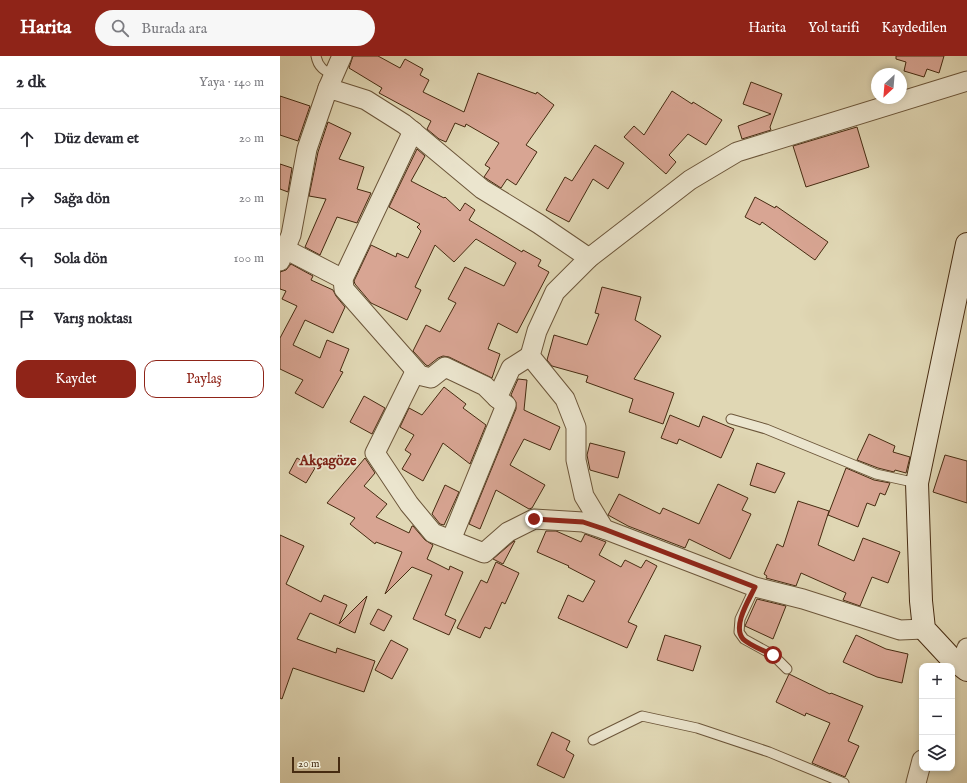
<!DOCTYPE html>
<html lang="tr">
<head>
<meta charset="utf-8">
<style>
	:root { --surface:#fff; --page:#f7f7f7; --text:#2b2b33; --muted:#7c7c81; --line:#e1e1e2; --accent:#8f2418 }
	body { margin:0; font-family:"IM FELL English",serif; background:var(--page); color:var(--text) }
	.controls { position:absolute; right:12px; bottom:12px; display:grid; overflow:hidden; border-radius:8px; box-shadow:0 2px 6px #0003 }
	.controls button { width:36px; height:36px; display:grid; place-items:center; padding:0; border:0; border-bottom:1px solid var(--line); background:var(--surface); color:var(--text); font:20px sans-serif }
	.compass { position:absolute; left:591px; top:12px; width:36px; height:36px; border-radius:50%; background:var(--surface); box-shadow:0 2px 6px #0003; rotate:206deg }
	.scale { position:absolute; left:12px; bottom:10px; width:48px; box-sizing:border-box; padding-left:4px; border:2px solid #462b11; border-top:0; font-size:11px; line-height:14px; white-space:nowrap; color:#462b11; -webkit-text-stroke:3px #ebe5ce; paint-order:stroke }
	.stop { position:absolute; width:12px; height:12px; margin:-9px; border:3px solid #8f2418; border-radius:50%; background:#fff }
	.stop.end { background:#8f2418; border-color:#fff; box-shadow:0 1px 4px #0008 }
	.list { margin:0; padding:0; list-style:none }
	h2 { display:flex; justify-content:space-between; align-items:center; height:52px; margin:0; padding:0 16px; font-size:17px }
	h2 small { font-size:13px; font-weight:400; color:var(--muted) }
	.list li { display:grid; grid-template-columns:26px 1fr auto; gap:12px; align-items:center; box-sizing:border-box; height:60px; padding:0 16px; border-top:1px solid var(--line) }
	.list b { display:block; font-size:15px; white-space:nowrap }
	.list em { font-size:13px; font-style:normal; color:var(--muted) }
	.actions { display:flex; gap:8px; padding:12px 16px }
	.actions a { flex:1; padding:9px 0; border:1px solid var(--accent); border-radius:12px; text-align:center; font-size:14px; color:var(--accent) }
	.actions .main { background:var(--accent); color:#fff }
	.icon { flex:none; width:22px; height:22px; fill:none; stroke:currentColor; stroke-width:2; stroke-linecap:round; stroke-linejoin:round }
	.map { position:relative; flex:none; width:687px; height:727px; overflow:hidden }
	header { display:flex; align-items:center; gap:24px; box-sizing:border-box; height:56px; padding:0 20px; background:var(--accent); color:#fff }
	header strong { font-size:19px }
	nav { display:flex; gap:22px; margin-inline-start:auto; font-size:14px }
	.search { width:280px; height:36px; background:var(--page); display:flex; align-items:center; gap:10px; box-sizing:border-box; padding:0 14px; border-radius:22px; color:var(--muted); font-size:15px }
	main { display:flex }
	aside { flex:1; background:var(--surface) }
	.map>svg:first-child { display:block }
</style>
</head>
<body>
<header>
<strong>Harita</strong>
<div class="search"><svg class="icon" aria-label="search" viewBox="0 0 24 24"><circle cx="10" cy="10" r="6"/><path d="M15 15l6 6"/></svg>Burada ara</div>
<nav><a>Harita</a><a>Yol tarifi</a><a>Kaydedilen</a></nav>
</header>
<main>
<aside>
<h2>2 dk<small>Yaya · 140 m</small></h2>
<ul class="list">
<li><svg class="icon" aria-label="ahead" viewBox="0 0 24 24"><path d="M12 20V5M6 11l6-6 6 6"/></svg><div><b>Düz devam et</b></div><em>20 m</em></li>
<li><svg class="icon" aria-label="right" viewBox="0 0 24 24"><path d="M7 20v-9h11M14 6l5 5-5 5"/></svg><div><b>Sağa dön</b></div><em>20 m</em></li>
<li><svg class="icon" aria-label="left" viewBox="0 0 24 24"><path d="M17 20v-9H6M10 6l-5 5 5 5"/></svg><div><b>Sola dön</b></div><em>100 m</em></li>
<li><svg class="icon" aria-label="arrive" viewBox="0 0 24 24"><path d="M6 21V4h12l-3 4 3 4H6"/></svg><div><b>Varış noktası</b></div></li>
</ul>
<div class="actions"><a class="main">Kaydet</a><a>Paylaş</a></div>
</aside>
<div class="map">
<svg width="687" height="727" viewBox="0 0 687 727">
	<rect width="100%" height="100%" fill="#e0d7b4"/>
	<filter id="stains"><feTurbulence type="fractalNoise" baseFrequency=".005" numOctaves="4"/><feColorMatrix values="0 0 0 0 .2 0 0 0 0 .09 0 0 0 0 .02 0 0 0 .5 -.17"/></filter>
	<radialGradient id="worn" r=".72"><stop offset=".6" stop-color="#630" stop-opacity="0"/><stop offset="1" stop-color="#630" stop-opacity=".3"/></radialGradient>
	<g fill="#d8a593" stroke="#462b11">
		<polygon points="73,0 98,0 120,12 125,3 143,13 140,19 149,24 143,36 184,56 198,17 256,38 257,36 274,49 246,89 257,96 236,129 227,123 221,132 204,121 210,112 205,109 219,87 186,68 185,71 175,67 166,86 159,83 147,73 151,65 99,37 102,32 69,12"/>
		<polygon points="616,0 664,0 659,17 647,13 644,21 624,15 626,6 616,3"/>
		<polygon points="471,26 502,38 490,71 491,74 462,83 458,70 491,58 463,48"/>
		<polygon points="392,35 412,48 413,46 442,64 426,89 408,78 389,99 396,106 386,118 344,81 354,70 364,79"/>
		<polygon points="0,40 30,50 18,85 0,79"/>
		<polygon points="48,66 71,77 59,103 84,111 77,133 91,137 77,167 57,161 40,199 25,191 46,143 29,140 38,96"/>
		<polygon points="577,71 589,111 526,131 513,90"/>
		<polygon points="315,89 344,107 328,133 313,123 289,166 266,154 285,121 292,125"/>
		<polygon points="137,93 145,100 131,125 164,142 165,141 180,155 185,147 195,154 189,164 242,196 243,194 261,204 258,210 269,216 237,277 218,267 208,293 220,298 212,322 169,301 163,300 158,302 148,310 146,309 133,295 146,269 160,276 176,247 168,243 185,211 224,230 236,207 196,183 174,206 155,189 135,231 141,234 127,264 91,247 75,228 74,225 91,189 116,201 117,197 128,202 141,175 137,171 140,168 109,151"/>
		<polygon points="0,108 12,112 8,136 0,133"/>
		<polygon points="475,141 495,152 496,150 548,186 535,204 482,166 480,169 465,161"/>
		<polygon points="11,208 33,220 31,224 53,234 56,240 65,251 53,277 25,264 13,289 40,302 47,284 69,293 60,315 63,316 43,352 15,337 23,324 0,313 0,282 17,250 2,243 6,235 0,233 0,216 6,214"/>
		<polygon points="322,231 361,241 355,264 381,280 354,323 394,337 383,368 349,356 353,343 306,326 308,320 272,310 267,304 274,279 307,289 319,258 315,257"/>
		<polygon points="238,323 247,324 244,354 280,371 270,394 244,383 230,409 265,429 252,452 249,453 216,434 200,473 189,468 236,353 236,346 231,339"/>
		<polygon points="164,331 186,348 183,352 206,369 190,408 163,387 143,425 122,413 131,398 125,394 134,379 120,371 129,352 142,359"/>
		<polygon points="84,340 105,352 92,378 70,366"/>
		<polygon points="390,359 419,371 423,360 454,373 441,402 399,383 397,388 381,382"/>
		<polygon points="589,378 615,390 613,396 630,401 626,417 615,414 614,416 598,412 577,404"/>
		<polygon points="310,387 345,396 338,422 310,414 307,399"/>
		<polygon points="665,399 687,405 687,447 653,436"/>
		<polygon points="17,402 35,412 26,427 9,417"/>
		<polygon points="85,402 95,417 84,430 107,448 96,461 129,477 132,470 133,470 145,484 153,489 147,503 169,514 170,510 183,516 165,559 176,564 169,579 133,563 152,519 132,511 105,538 122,496 96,486 95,488 70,468 75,462 47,447"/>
		<polygon points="477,407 505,417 495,437 470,429"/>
		<polygon points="566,412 594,424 610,427 605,439 600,437 595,450 587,447 578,471 548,459"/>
		<polygon points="438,428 468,442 462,454 471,458 450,503 409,483 405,492 348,470 328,459 339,438 380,458 383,452 419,468"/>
		<polygon points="165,429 179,436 164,469 160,468 152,458"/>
		<polygon points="518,445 549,455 538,489 574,505 583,482 620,496 608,527 592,521 580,550 563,544 566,537 521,517 516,530 486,522 487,520 484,518 497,488 503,491"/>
		<polygon points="266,475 276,475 301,486 305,478 326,486 319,499 341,511 345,504 361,512 366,504 377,510 348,566 357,570 347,592 278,562 288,539 303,546 315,525 288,511 289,510 257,496"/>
		<polygon points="0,479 24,490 6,528 41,546 44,539 67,549 59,568 87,540 75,577 30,557 17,583 56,597 57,592 95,605 84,636 13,612 2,643 0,642"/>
		<polygon points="234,485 235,485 223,508 213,503"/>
		<polygon points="216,506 239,517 225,548 222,546 210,573 205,571 200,582 177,572 201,524 207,527"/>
		<polygon points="477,543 506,550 493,583 465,570"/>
		<polygon points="98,553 112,560 104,575 90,568"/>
		<polygon points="385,579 421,590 413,615 377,604"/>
		<polygon points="576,579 606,593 628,598 622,627 597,621 563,606"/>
		<polygon points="111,584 128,593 112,623 95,614"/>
		<polygon points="509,618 550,638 551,637 583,650 568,685 579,690 565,721 532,707 550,667 526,657 525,660 496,646"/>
		<polygon points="272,676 290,685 286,694 294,699 284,722 257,709"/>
	</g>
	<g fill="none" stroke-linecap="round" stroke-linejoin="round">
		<g stroke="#6c563a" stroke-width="11">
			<g id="lane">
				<path d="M36 0C38 11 44 15 54 19"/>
				<polyline points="451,363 486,373 596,418 637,427"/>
				<polyline points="475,531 460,563 459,576 464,583 493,599 507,613"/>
				<polyline points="313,684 362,660 417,672 489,696 564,727"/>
			</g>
		</g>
		<g stroke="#6c563a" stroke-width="21">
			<g id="street">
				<polyline points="48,32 62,0"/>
				<polyline points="133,75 63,223 64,233 137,316 134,318"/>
				<polyline points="5,193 63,223"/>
				<polyline points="0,205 11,179 27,93 48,32 86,44 124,68 202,133 259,168 309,202"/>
				<polyline points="217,342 205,330 165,311 151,322 134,318 95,397 129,448 153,477 204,497 228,476 254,463 303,466 324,473"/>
				<polyline points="171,484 226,349 217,342 231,312 250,300"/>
				<polyline points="644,573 620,574 523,543 475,531 324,473 304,440 296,404 296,371 285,343 250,300 257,275 275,236 309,202 410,124 457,96 687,25"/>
				<polyline points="680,609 687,592"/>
				<polyline points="636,727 642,704"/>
			</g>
		</g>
		<g stroke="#462b11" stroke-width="24">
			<polyline id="secondary" points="687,188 637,427 641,545 644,573 670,601 687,614"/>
		</g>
		<use href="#lane" stroke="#ebe5ce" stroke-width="9"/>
		<use href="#street" stroke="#ebe5ce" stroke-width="19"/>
		<use href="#secondary" stroke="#ebe5ce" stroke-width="22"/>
	</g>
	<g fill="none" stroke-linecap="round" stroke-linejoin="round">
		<path stroke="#8f2418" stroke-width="5" d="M254 463 303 466 324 473 475 531C469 544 452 570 463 583 468 588 486 596 493 599"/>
	</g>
	<g text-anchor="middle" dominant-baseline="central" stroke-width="4" stroke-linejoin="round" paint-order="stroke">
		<g font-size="14" font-weight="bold" fill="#7a1f14" stroke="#ebe5ce">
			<text x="48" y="405">Akçagöze</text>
		</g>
	</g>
	<rect width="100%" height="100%" filter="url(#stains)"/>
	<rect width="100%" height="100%" fill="url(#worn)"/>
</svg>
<div class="controls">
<button>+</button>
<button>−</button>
<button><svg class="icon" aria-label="layers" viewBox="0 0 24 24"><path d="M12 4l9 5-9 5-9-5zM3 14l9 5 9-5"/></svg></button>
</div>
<svg class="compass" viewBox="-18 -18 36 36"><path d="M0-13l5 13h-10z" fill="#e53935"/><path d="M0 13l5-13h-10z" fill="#7c7c81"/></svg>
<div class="scale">20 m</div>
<div class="stop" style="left:493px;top:599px"></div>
<div class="stop end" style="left:254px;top:463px"></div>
</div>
</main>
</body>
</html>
